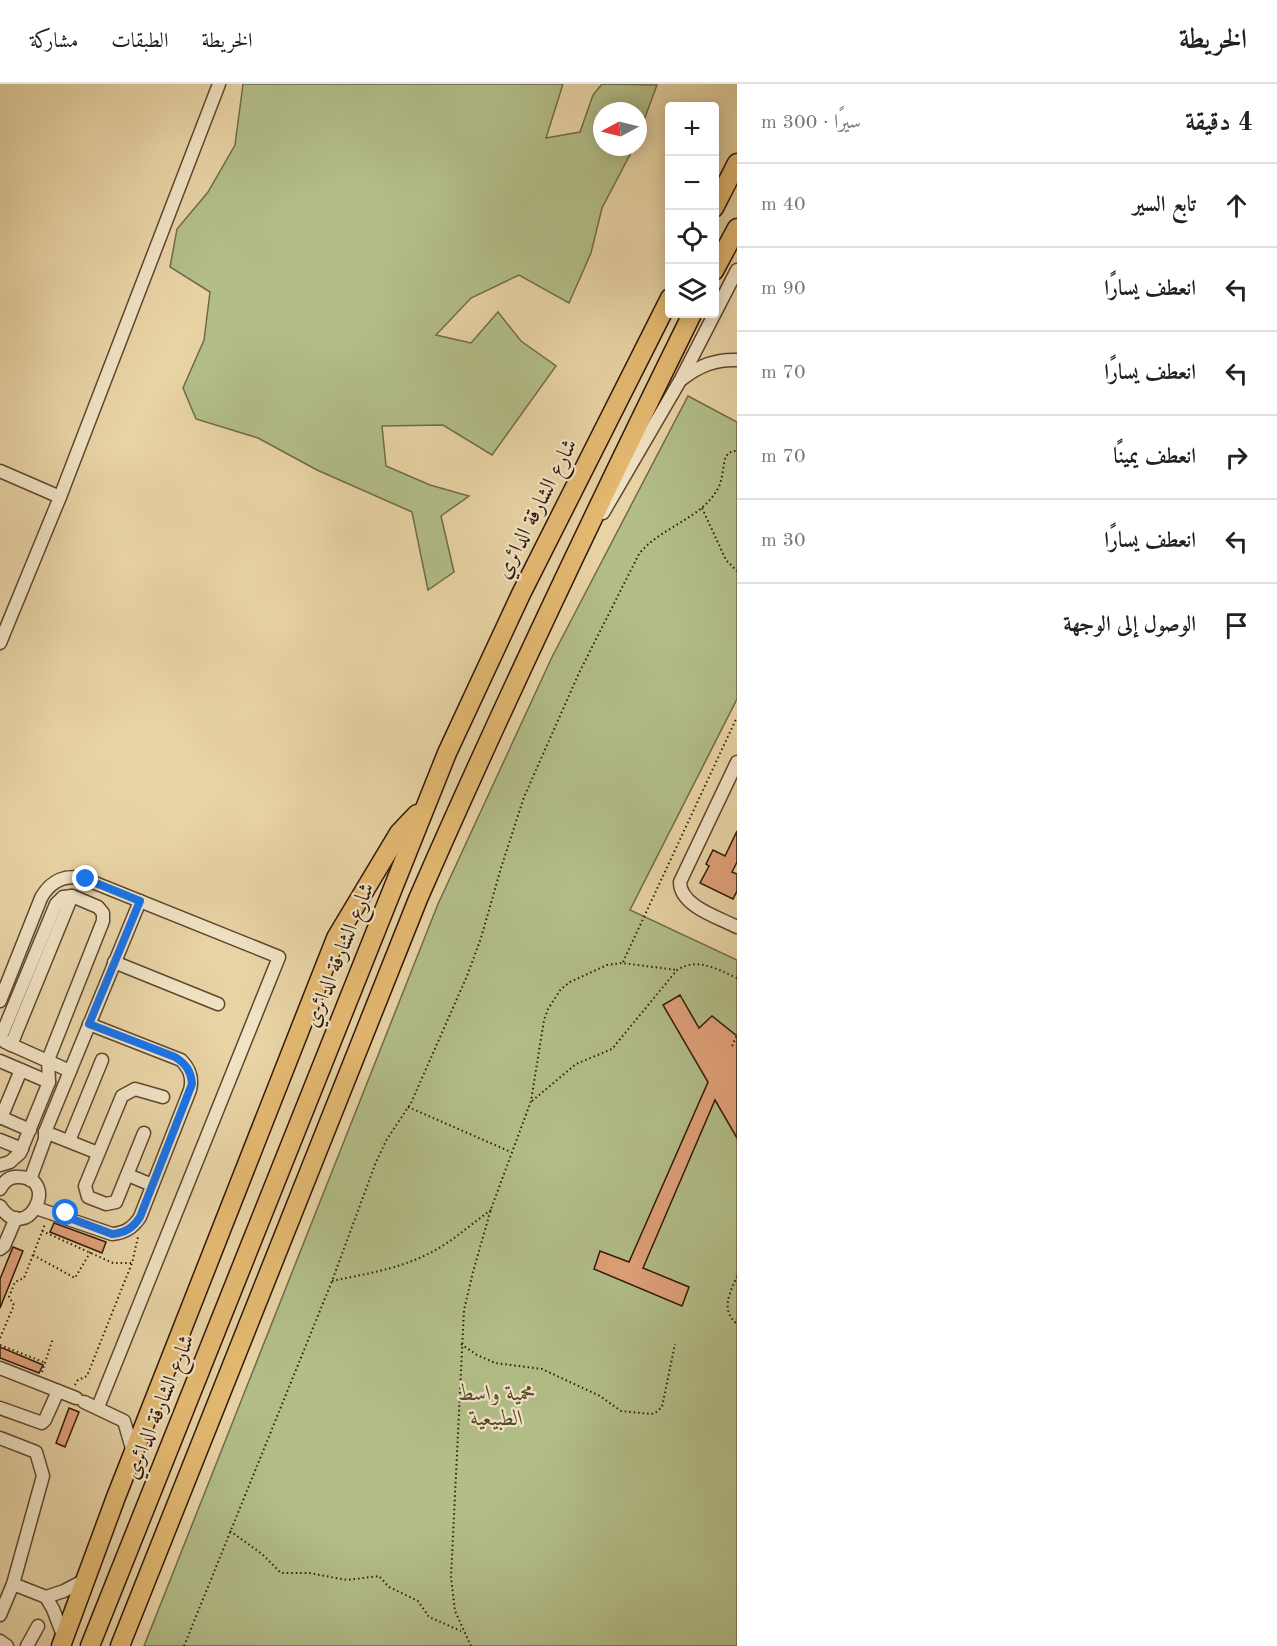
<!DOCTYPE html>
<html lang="ar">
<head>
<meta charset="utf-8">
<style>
	:root { --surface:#fff; --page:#f2f2f2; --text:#222; --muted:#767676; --line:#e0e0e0 }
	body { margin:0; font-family:"Old Standard TT",Amiri,serif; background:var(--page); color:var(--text); direction:rtl }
	.controls { position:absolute; right:18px; top:18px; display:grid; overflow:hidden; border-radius:6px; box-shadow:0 3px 15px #0003 }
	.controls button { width:54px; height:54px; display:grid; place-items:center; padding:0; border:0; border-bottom:2px solid var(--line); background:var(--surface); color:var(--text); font:30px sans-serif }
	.compass { position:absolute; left:593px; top:18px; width:54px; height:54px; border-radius:50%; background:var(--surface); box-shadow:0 3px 15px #0003; rotate:263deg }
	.stop { position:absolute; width:18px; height:18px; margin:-14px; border:4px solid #1a73e8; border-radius:50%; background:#fff }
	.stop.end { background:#1a73e8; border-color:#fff; box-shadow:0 2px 6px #0008 }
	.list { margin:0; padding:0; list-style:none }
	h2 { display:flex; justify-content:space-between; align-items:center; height:78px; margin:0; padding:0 24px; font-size:26px }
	h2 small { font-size:20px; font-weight:400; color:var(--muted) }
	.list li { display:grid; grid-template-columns:39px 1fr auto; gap:18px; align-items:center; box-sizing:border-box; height:84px; padding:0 24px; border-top:2px solid var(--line) }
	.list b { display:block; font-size:22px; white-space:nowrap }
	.list em { font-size:20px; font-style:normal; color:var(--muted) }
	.icon { flex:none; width:33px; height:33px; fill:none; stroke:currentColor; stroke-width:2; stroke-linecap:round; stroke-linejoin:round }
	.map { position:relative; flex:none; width:737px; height:1562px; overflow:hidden; direction:ltr }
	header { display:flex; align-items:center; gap:36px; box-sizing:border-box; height:84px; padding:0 30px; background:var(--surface); border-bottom:2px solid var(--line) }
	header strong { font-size:28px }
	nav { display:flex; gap:33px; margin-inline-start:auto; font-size:21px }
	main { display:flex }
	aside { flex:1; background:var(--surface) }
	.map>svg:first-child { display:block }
</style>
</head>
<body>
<header>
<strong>الخريطة</strong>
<nav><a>الخريطة</a><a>الطبقات</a><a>مشاركة</a></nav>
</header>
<main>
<aside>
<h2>4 دقيقة<small>سيرًا · 300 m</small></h2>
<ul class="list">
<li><svg class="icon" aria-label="ahead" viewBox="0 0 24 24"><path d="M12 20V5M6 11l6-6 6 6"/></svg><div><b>تابع السير</b></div><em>40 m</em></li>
<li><svg class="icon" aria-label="left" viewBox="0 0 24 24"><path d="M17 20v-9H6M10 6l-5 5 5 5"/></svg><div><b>انعطف يسارًا</b></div><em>90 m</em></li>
<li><svg class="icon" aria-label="left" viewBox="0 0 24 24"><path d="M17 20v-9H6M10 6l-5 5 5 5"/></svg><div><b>انعطف يسارًا</b></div><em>70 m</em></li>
<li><svg class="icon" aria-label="right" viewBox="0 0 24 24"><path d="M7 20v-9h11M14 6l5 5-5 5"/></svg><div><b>انعطف يمينًا</b></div><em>70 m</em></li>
<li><svg class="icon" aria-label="left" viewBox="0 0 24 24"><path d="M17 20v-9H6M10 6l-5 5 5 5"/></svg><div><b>انعطف يسارًا</b></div><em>30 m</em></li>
<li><svg class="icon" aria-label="arrive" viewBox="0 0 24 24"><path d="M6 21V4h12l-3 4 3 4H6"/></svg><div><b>الوصول إلى الوجهة</b></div></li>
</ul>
</aside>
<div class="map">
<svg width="737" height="1562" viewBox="0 0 737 1562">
	<rect width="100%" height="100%" fill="#e8d3a4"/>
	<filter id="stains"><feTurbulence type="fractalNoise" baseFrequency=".00333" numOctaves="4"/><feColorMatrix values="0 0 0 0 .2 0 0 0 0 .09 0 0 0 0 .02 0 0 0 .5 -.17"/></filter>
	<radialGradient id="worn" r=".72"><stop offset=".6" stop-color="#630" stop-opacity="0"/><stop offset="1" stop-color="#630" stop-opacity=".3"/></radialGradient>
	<g fill="#b2bd88" stroke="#716a48" stroke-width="1.5">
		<polygon points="243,0 563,0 546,54 580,48 593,11 602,0 657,1 638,52 638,27 602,27 602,63 634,63 602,124 591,169 569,219 519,191 471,214 436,251 471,259 498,228 521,257 556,282 492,371 443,341 382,342 386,382 430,401 469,412 441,432 454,488 428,506 412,428 317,386 258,354 196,335 183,304 204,256 210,208 170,183 177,145 208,108 235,61"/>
		<polygon points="688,312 737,338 737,615 630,826 737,876 737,1562 144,1562 438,820 552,573"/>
	</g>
	<g fill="#e0a179" stroke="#301808" stroke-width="1.5">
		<polygon points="737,747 737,778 732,788 737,790 737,807 733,815 700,799 709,782 706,780 713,766 725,772"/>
		<polygon points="680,911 699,944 712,932 737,952 737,1054 715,1016 643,1184 689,1203 682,1222 594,1185 600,1167 629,1178 708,998 663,921"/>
		<polygon points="54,1139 106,1158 102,1169 50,1148"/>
		<polygon points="13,1163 23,1167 0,1224 0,1195"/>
		<polygon points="0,1263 43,1281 39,1289 0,1274"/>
		<polygon points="69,1324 79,1328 65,1363 56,1359"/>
	</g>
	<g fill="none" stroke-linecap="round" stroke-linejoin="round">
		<g stroke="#5e472f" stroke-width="15">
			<g id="minor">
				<path d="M682 295C699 282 715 275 737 276"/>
				<polyline points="0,387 60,413"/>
				<polyline points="603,429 681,295 737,186"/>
				<polyline points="0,559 60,413 219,0"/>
				<path d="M737 678 680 798C680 822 718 833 737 843"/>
				<polyline points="114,878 218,920"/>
				<path d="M0 917 41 814C51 796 66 790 85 795L279 873 98 1323"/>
				<polyline points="0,955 56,820 63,813 72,812 98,823 103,829 103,837 48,976 49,998 20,1069 10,1078 0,1081"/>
				<polyline points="5,958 70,987"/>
				<polyline points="11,961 72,812"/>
				<polyline points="0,977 49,998"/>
				<polyline points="0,1033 30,1046"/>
				<polyline points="1,1034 21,986"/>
				<polyline points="45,1048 98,1069"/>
				<polyline points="144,1049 116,1118 106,1120 88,1113 85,1102 122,1012 135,1005 163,1013"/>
				<polyline points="0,1056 22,1065"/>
				<polyline points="69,1057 102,976"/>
				<polyline points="128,1091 152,1101"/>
				<polyline points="30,1096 45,1055 45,1048 140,817"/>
				<path d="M0 1105C4 1097 10 1092 19 1093 62 1094 26 1163 0 1122"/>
				<path d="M36 1124 112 1150C125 1149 133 1144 140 1133L190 1006C193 994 190 985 181 976L89 940"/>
				<polyline points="0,1165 4,1162 16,1134"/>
				<polyline points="0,1284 76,1314"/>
				<polyline points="84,1318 124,1337 133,1368"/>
				<polyline points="0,1324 42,1339 45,1336 58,1307"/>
				<polyline points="0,1354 36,1368 43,1392 13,1500 0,1531"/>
				<polyline points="13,1500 46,1513 64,1507 85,1496"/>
				<polyline points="46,1513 53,1525 64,1554"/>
				<polyline points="0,1557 7,1562"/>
				<polyline points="27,1562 38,1542"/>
			</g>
		</g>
		<g stroke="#301808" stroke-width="21">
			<g id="highway">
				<polyline points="714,124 737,79"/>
				<polyline points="714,187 737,144"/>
				<polyline points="61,1562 116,1413 336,854 399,749 417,730"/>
				<polyline points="90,1562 447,669 521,510 670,214"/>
				<path d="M120 1562 418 815C504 618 597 423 692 230"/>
			</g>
		</g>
		<g stroke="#301808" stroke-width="2" stroke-dasharray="1.5 3" stroke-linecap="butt">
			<polyline points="702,424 726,476 737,487"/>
			<polyline points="623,878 737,633"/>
			<polyline points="732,962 737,951"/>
			<path d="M532 1017 576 980 612 965 677 886C698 873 716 885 737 894"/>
			<polyline points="408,1023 511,1068"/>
			<polyline points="42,1147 113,1179 131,1179"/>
			<polyline points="33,1171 75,1194 91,1167"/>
			<path d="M737 1192C730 1209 720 1226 737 1240"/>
			<path d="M332 1197C365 1190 399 1185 430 1169 452 1158 471 1140 491 1126"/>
			<polyline points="0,1254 14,1221 9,1213 15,1198 24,1194 45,1140"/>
			<polyline points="461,1260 477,1271 495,1279 542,1285 600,1312 621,1327 651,1330 655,1329 662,1323 675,1260"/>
			<polyline points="0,1261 46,1279"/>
			<polyline points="42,1288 53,1254"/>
			<polyline points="75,1301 78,1296 87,1292 132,1179 138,1153"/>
			<polyline points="230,1447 262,1470 281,1489 309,1489 347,1496 379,1492 389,1503 418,1517 429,1533 461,1547"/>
			<path d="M184 1562 332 1197 376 1078 387 1055 411 1019 467 892 481 854 501 784 524 713 579 589 639 470C661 442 706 434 720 400 723 391 723 381 726 372L732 367H737"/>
			<polyline points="471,1562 455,1527 451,1493 464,1226 473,1188 491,1125 531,1017 544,936 548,925 561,905 570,898 607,881 622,879 677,886"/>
		</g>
		<use href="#minor" stroke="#f0e2c4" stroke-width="12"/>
		<use href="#highway" stroke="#e4ba72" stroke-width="18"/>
	</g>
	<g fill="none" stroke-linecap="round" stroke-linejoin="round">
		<path stroke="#1a73e8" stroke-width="8" d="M66 1129 72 1135 112 1150C125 1149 133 1144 140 1133L192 1000C191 987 186 980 175 973L89 940 140 817 86 795"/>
	</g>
	<g text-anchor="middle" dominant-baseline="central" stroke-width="4.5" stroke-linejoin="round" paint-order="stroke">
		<g font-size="22" fill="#301808" stroke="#f0e2c4">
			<text transform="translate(537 425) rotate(-63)">شارع الشارقة الدائري</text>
			<text transform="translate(340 871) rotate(-68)">شارع الشارقة الدائري</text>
			<text transform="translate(160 1323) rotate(-68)">شارع الشارقة الدائري</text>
		</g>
		<g font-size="22" font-style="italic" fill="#574a2e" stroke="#f0e2c4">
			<text x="497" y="1310">محمية واسط<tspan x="497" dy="25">الطبيعية</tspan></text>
		</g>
	</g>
	<rect width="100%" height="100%" filter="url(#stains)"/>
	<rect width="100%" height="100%" fill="url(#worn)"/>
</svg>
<div class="controls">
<button>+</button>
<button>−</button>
<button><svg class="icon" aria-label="locate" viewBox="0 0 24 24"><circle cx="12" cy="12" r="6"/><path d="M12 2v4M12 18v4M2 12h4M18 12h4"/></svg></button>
<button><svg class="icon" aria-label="layers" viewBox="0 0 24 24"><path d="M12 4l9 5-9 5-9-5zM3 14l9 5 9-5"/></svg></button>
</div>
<svg class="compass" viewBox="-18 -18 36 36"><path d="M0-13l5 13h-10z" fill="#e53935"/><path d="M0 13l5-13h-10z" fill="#767676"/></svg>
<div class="stop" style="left:66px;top:1129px"></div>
<div class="stop end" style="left:86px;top:795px"></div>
</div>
</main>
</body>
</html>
